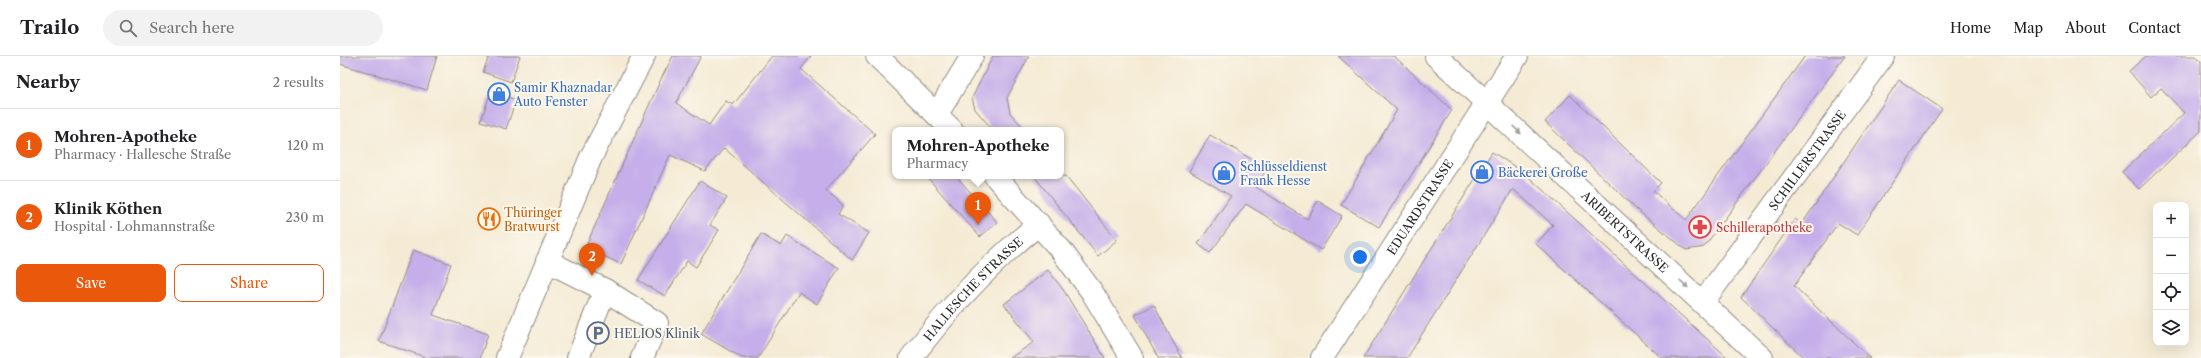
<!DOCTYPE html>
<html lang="en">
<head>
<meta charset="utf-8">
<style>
	:root { --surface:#fff; --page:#f2f2f2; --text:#202124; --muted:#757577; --line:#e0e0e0; --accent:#ea580c }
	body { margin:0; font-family:"Libre Caslon Text",serif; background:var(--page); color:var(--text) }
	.controls { position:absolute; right:12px; bottom:12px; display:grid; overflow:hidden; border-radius:8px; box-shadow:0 4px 16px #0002 }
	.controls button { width:36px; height:36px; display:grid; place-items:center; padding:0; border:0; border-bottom:1px solid var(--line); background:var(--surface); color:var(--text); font:20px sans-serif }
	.you { position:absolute; left:1020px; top:201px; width:14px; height:14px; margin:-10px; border:3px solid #fff; border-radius:50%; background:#1a73e8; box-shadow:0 0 0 6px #1a73e833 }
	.badge { display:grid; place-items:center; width:26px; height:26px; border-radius:50%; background:var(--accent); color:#fff; font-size:13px; font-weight:700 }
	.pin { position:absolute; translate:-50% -33px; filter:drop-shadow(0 1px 2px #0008) }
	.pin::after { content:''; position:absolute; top:21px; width:14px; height:12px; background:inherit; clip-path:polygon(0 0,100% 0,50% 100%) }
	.popup { position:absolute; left:552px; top:71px; width:172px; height:52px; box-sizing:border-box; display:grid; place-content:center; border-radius:8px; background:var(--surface); filter:drop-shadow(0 1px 3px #0005); font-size:13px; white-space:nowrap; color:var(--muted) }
	.popup b { font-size:15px; color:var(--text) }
	.popup::after { content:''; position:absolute; left:50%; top:100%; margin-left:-8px; border:8px solid transparent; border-top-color:var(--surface) }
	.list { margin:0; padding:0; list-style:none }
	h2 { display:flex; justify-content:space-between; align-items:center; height:52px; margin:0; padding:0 16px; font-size:17px }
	h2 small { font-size:13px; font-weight:400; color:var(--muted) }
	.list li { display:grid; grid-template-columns:26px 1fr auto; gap:12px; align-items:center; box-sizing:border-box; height:72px; padding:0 16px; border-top:1px solid var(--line) }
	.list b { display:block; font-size:15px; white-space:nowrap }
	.list p { margin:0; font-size:13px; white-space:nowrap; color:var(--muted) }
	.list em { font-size:13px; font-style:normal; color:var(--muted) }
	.actions { display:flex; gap:8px; padding:12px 16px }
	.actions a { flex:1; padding:9px 0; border:1px solid var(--accent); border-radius:8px; text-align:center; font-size:14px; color:var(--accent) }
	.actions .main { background:var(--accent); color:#fff }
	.icon { flex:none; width:22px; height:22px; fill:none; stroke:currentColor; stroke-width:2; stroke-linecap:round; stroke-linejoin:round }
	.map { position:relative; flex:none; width:1861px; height:302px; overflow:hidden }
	header { display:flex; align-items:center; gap:24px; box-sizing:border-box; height:56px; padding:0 20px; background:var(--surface); border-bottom:1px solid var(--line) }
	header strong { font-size:19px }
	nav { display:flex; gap:22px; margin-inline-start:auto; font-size:14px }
	.search { width:280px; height:36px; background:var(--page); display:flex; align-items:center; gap:10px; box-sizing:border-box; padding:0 14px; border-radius:22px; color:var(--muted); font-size:15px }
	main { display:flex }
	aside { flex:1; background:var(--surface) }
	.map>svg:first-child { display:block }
</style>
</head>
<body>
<header>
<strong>Trailo</strong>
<div class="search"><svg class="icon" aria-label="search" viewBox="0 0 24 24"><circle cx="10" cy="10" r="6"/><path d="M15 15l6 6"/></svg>Search here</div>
<nav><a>Home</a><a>Map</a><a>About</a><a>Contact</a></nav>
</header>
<main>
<aside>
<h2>Nearby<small>2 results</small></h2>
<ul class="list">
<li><span class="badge">1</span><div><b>Mohren-Apotheke</b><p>Pharmacy · Hallesche Straße</p></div><em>120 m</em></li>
<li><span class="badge">2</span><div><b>Klinik Köthen</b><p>Hospital · Lohmannstraße</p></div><em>230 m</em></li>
</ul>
<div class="actions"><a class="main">Save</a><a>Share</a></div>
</aside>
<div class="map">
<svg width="1861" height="302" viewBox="0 0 1861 302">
	<rect width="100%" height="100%" fill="#fbf7ec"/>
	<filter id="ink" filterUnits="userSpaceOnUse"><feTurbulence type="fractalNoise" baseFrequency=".025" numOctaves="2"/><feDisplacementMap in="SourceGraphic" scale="8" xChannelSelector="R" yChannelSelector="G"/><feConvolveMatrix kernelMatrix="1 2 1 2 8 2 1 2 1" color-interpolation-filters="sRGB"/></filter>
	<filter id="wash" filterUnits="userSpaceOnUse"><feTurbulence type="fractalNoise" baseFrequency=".012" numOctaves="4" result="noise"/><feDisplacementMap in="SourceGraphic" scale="16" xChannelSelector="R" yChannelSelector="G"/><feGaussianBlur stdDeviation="0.9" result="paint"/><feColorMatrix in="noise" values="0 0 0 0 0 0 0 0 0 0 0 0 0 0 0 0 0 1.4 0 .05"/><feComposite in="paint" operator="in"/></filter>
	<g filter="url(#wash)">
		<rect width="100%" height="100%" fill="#f5ebd5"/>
		<g id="blocks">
			<g fill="#c5aeea">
				<polygon points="0,0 97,0 87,34 0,8"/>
				<polygon points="149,0 180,0 171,26 143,16"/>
				<polygon points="333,0 361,0 336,47 369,69 386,45 393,49 432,0 471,0 461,13 535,78 486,134 503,149 498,158 529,177 512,204 384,92 365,115 330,99 281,208 245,192 320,25"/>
				<polygon points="653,0 689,0 667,42 670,57 686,74 653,74 635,53 632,42"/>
				<polygon points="998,0 1054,0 1112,54 1039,171 1001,149 1057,54"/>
				<polygon points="1465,0 1505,0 1364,191 1346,194 1296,153 1205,66 1230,39 1321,127 1313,135 1346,164"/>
				<polygon points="1806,0 1856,0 1861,5 1861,75 1799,133 1782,116 1844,57 1821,32 1811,41 1789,15"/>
				<polygon points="1559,24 1602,53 1517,179 1498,167 1454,230 1530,302 1464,302 1401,241 1455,163 1462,168"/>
				<polygon points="151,35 176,44 166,73 141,65"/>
				<polygon points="870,79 927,112 916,131 967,163 978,145 1002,160 981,194 906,148 870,197 858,188 891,140 849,115"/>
				<polygon points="1152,96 1183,116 1388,302 1322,302 1196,188 1213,169 1173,133 1067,302 1023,302"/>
				<polygon points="586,120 616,120 657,166 640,181"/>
				<polygon points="694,120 726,120 777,184 758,200"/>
				<polygon points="360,125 387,142 370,169 379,174 356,211 347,205 325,240 298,224"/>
				<polygon points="421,178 441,190 447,180 499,212 477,248 459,236 418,302 402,302 361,278"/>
				<polygon points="73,194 111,208 93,259 148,278 140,302 88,302 39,285"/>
				<polygon points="708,214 724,235 765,302 670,302 694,286 664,248"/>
				<polygon points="814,249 833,286 842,302 818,302 795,259"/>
			</g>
		</g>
	</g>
	<g filter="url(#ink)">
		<use href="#blocks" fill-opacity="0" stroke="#908b80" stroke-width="1"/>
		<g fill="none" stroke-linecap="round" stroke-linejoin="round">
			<g stroke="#908b80" stroke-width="24">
				<g id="minor">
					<polyline points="537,0 612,74"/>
					<path id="s1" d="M1096 0 1422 302"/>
					<polyline points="597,58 632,0"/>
					<polyline points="655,120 721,194 752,236 792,302"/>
					<polyline points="207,205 265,234 317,267 302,302"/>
					<path id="s2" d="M1363 246 1543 0"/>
					<polyline points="238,302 265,234"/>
					<path id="s3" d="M571 302C608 253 651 206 699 168"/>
					<path id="s4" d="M982 302 1177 0"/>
				</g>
			</g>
			<g stroke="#908b80" stroke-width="24">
				<polyline id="major" points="167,302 251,101 304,0"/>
			</g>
			<use href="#minor" stroke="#fff" stroke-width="22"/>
			<use href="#major" stroke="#fff" stroke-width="22"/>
		</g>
		<defs><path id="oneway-solid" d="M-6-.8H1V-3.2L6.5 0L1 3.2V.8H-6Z"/></defs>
		<g fill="#a0a0a0">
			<use href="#oneway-solid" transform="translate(1177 74) rotate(43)"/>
			<use href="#oneway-solid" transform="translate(1344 228) rotate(43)"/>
		</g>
	</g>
	<defs>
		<g id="shop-ring" transform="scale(1.15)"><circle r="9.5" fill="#fbf7ec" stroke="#3f7fe0" stroke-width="1.5"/><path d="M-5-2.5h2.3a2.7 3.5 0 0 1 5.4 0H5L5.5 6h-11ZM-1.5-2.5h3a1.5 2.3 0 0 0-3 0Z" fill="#3f7fe0"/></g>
		<g id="restaurant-ring" transform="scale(1.15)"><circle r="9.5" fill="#fbf7ec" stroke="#e8710a" stroke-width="1.5"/><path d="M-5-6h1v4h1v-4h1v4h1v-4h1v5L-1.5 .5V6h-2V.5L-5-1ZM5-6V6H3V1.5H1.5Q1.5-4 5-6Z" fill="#e8710a"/></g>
		<g id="pharmacy-ring" transform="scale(1.15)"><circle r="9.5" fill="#fbf7ec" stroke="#e0444e" stroke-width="1.5"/><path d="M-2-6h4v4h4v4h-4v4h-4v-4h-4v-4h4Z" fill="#e0444e"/></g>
		<g id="parking-ring" transform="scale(1.15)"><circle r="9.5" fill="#fbf7ec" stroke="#5c6f8a" stroke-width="1.5"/><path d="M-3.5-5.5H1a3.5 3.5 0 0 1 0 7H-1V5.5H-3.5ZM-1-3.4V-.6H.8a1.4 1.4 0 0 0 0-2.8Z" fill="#5c6f8a"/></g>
	</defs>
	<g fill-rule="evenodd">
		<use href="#shop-ring" x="159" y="38"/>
		<use href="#shop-ring" x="1142" y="116"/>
		<use href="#shop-ring" x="884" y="117"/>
		<use href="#restaurant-ring" x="149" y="163"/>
		<use href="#pharmacy-ring" x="1360" y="171"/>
		<use href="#parking-ring" x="258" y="277"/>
	</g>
	<g text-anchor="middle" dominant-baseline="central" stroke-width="4" stroke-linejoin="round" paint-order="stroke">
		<g font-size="12" fill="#366cbe" stroke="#fbf7ec" text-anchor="start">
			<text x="174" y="31">Samir Khaznadar<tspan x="174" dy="14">Auto Fenster</tspan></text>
			<text x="900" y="110">Schlüsseldienst<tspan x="900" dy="14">Frank Hesse</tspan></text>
			<text x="1158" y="116">Bäckerei Große</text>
		</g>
		<g font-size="12" fill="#2b2b2b" stroke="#fbf7ec">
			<text stroke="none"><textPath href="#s2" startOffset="176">SCHILLERSTRASSE</textPath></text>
			<text stroke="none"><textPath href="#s4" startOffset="180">EDUARDSTRASSE</textPath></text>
			<text stroke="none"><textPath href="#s1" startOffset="258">ARIBERTSTRASSE</textPath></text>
			<text stroke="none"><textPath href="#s3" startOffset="93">HALLESCHE STRASSE</textPath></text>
		</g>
		<g font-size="12" fill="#c56008" stroke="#fbf7ec" text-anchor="start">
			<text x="164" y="156">Thüringer<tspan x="164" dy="14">Bratwurst</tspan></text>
		</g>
		<g font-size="12" fill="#be3a42" stroke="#fbf7ec" text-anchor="start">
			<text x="1376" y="171">Schillerapotheke</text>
		</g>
		<g font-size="12" fill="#4e5e75" stroke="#fbf7ec" text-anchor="start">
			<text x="274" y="277">HELIOS Klinik</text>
		</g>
	</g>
</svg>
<div class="controls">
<button>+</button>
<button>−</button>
<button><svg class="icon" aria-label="locate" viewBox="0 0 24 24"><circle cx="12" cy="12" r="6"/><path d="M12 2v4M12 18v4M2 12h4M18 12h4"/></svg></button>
<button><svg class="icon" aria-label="layers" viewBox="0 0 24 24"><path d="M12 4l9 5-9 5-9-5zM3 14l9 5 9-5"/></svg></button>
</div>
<div class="you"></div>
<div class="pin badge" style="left:638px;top:169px">1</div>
<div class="popup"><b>Mohren-Apotheke</b>Pharmacy</div>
<div class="pin badge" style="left:252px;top:220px">2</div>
</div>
</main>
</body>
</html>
